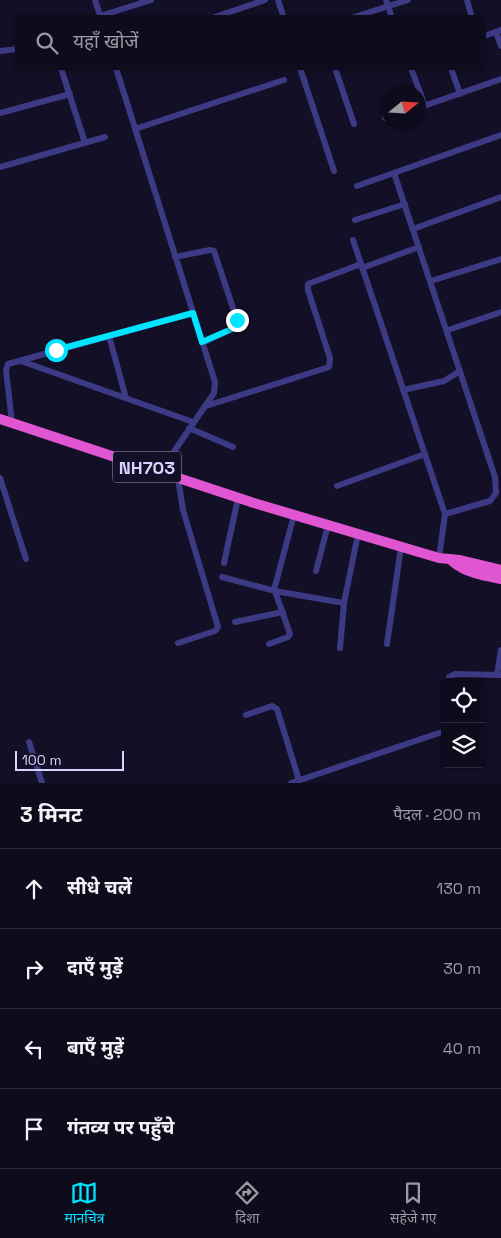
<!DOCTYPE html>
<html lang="hi">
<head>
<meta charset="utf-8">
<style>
	:root { --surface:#0e0b1c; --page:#171425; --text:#f1f3f6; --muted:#9b9ba3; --line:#2e2b3b; --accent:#00e5ff }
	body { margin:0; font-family:"Space Grotesk","Noto Sans Devanagari",sans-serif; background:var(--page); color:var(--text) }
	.controls { position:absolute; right:15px; bottom:15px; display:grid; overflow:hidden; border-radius:5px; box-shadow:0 1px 4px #0004 }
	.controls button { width:45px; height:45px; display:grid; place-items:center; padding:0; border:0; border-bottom:1px solid var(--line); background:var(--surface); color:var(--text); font:25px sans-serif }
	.compass { position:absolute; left:381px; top:85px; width:45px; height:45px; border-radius:50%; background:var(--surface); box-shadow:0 1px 4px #0004; rotate:72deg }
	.scale { position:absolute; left:15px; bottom:12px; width:109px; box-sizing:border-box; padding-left:5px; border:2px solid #d9d4ff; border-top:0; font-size:14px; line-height:18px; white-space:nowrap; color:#d9d4ff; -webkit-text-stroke:4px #130f26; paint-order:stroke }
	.stop { position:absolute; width:15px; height:15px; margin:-11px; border:4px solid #00e5ff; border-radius:50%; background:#fff }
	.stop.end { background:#00e5ff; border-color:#fff; box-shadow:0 1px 5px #0008 }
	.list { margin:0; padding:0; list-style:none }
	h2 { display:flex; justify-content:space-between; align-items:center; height:65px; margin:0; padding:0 20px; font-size:21px }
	h2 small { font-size:16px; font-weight:400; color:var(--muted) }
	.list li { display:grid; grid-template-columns:32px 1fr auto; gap:15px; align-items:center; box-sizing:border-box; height:80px; padding:0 20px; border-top:1px solid var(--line) }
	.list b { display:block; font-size:19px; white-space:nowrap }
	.list em { font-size:16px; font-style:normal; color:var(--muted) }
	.icon { flex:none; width:28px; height:28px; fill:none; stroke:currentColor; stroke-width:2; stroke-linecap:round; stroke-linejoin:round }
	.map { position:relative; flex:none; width:501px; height:783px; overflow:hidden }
	.search { position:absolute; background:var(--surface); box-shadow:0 1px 4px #0004; left:15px; right:15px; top:15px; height:55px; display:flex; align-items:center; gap:12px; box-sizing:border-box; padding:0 18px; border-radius:5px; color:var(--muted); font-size:19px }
	.sheet { height:385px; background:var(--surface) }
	nav { display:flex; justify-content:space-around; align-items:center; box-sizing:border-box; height:70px; border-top:1px solid var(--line); background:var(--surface); font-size:14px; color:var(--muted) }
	nav a { display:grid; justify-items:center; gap:2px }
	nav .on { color:var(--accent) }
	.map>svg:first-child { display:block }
</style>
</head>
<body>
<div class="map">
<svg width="501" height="783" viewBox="0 0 501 783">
	<rect width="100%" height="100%" fill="#130f26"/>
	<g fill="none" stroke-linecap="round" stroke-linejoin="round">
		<g stroke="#3d3a85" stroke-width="6">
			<polyline points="95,0 101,18"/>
			<polyline points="278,0 284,18"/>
			<polyline points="386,0 392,18"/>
			<polyline points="467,0 472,18"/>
			<polyline points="100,16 151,0"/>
			<polyline points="212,18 265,0"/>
			<polyline points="351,18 408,0"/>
			<polyline points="496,32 501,46"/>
			<polyline points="484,36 501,30"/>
			<polyline points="0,51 18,49"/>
			<polyline points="61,68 85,143"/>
			<polyline points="116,68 215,382 214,393 160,472"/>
			<polyline points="300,68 334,171"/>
			<polyline points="335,68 354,124"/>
			<polyline points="411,68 425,106"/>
			<polyline points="451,68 460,94"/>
			<polyline points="418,108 501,79"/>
			<polyline points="0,113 70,94"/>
			<polyline points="385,118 388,117"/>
			<polyline points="135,129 284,80"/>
			<polyline points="0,167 105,137"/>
			<polyline points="394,173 495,477 496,493 490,501 445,514"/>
			<polyline points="357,186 501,135"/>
			<polyline points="355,220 405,204"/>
			<polyline points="413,229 501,197"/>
			<polyline points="353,240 445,514 439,558"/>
			<polyline points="175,257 210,250 214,251 237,320 234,328 202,343"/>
			<polyline points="362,268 419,247"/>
			<polyline points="431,281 501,259"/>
			<polyline points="448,330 501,312"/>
			<polyline points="109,336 126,398"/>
			<polyline points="21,361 193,422"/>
			<polyline points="403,390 444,381 460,371"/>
			<polyline points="206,406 329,367 330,358 308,290 308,284 361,264"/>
			<polyline points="12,423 6,370 8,364 193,313"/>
			<polyline points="189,428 233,447"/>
			<polyline points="0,478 26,559"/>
			<polyline points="337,486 425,454"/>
			<polyline points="224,563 238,498"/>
			<polyline points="316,571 328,525"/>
			<polyline points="222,577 275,591 344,603"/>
			<polyline points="274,590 294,515"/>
			<polyline points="235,622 283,612"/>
			<polyline points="178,643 215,631 218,627 183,510 178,478"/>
			<polyline points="269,644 288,637 290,634 275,591"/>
			<polyline points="387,644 401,547"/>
			<polyline points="340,648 344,603 358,534"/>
			<polyline points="497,675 501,650"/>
			<polyline points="448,682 449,677 455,674 501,675"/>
			<polyline points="246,715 272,706 277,709 299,780"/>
			<polyline points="29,742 42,783"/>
			<polyline points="291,783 445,731"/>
		</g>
		<g stroke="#e055d1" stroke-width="10">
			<polyline points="0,419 254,503 439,558 460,560 501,570"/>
			<path d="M453 562C466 573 485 576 501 579"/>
		</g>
	</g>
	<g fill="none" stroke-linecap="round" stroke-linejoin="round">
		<polyline stroke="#00e5ff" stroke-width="6" points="56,350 193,313 202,342 234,328 237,320"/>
	</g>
	<g text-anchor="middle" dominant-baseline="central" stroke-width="4.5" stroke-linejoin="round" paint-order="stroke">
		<rect fill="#130f26" stroke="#9e99be" stroke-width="1" x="113" y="451.5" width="68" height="31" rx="4"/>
		<g font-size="18" font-weight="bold" fill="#d9d4ff">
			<text x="147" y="467">NH703</text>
		</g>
	</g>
</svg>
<div class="controls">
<button><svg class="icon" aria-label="locate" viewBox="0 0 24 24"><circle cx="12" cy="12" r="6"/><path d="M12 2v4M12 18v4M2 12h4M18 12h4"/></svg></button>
<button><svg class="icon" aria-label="layers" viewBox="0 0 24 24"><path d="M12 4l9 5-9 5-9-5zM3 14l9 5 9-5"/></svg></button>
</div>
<svg class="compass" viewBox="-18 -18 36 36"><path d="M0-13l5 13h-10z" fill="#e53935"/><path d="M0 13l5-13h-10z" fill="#9b9ba3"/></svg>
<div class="scale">100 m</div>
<div class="stop" style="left:56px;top:350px"></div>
<div class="stop end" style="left:237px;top:320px"></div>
<div class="search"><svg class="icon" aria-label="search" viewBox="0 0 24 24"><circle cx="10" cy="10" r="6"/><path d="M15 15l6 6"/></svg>यहाँ खोजें</div>
</div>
<section class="sheet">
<h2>3 मिनट<small>पैदल · 200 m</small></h2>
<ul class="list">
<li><svg class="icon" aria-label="ahead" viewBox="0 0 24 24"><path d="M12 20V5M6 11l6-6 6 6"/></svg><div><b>सीधे चलें</b></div><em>130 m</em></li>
<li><svg class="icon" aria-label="right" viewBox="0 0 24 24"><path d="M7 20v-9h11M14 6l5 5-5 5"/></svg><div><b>दाएँ मुड़ें</b></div><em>30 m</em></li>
<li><svg class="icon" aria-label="left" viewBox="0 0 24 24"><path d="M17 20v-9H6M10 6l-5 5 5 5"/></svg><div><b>बाएँ मुड़ें</b></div><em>40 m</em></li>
<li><svg class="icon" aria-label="arrive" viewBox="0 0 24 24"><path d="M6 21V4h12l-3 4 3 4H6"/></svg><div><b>गंतव्य पर पहुँचे</b></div></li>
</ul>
</section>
<nav>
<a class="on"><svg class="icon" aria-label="map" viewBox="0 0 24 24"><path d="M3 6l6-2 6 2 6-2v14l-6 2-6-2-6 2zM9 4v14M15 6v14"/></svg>मानचित्र</a>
<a><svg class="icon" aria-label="directions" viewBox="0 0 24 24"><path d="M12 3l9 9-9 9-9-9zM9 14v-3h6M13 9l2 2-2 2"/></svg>दिशा</a>
<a><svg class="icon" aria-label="saved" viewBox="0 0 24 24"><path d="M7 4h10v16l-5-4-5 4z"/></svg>सहेजे गए</a>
</nav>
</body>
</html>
